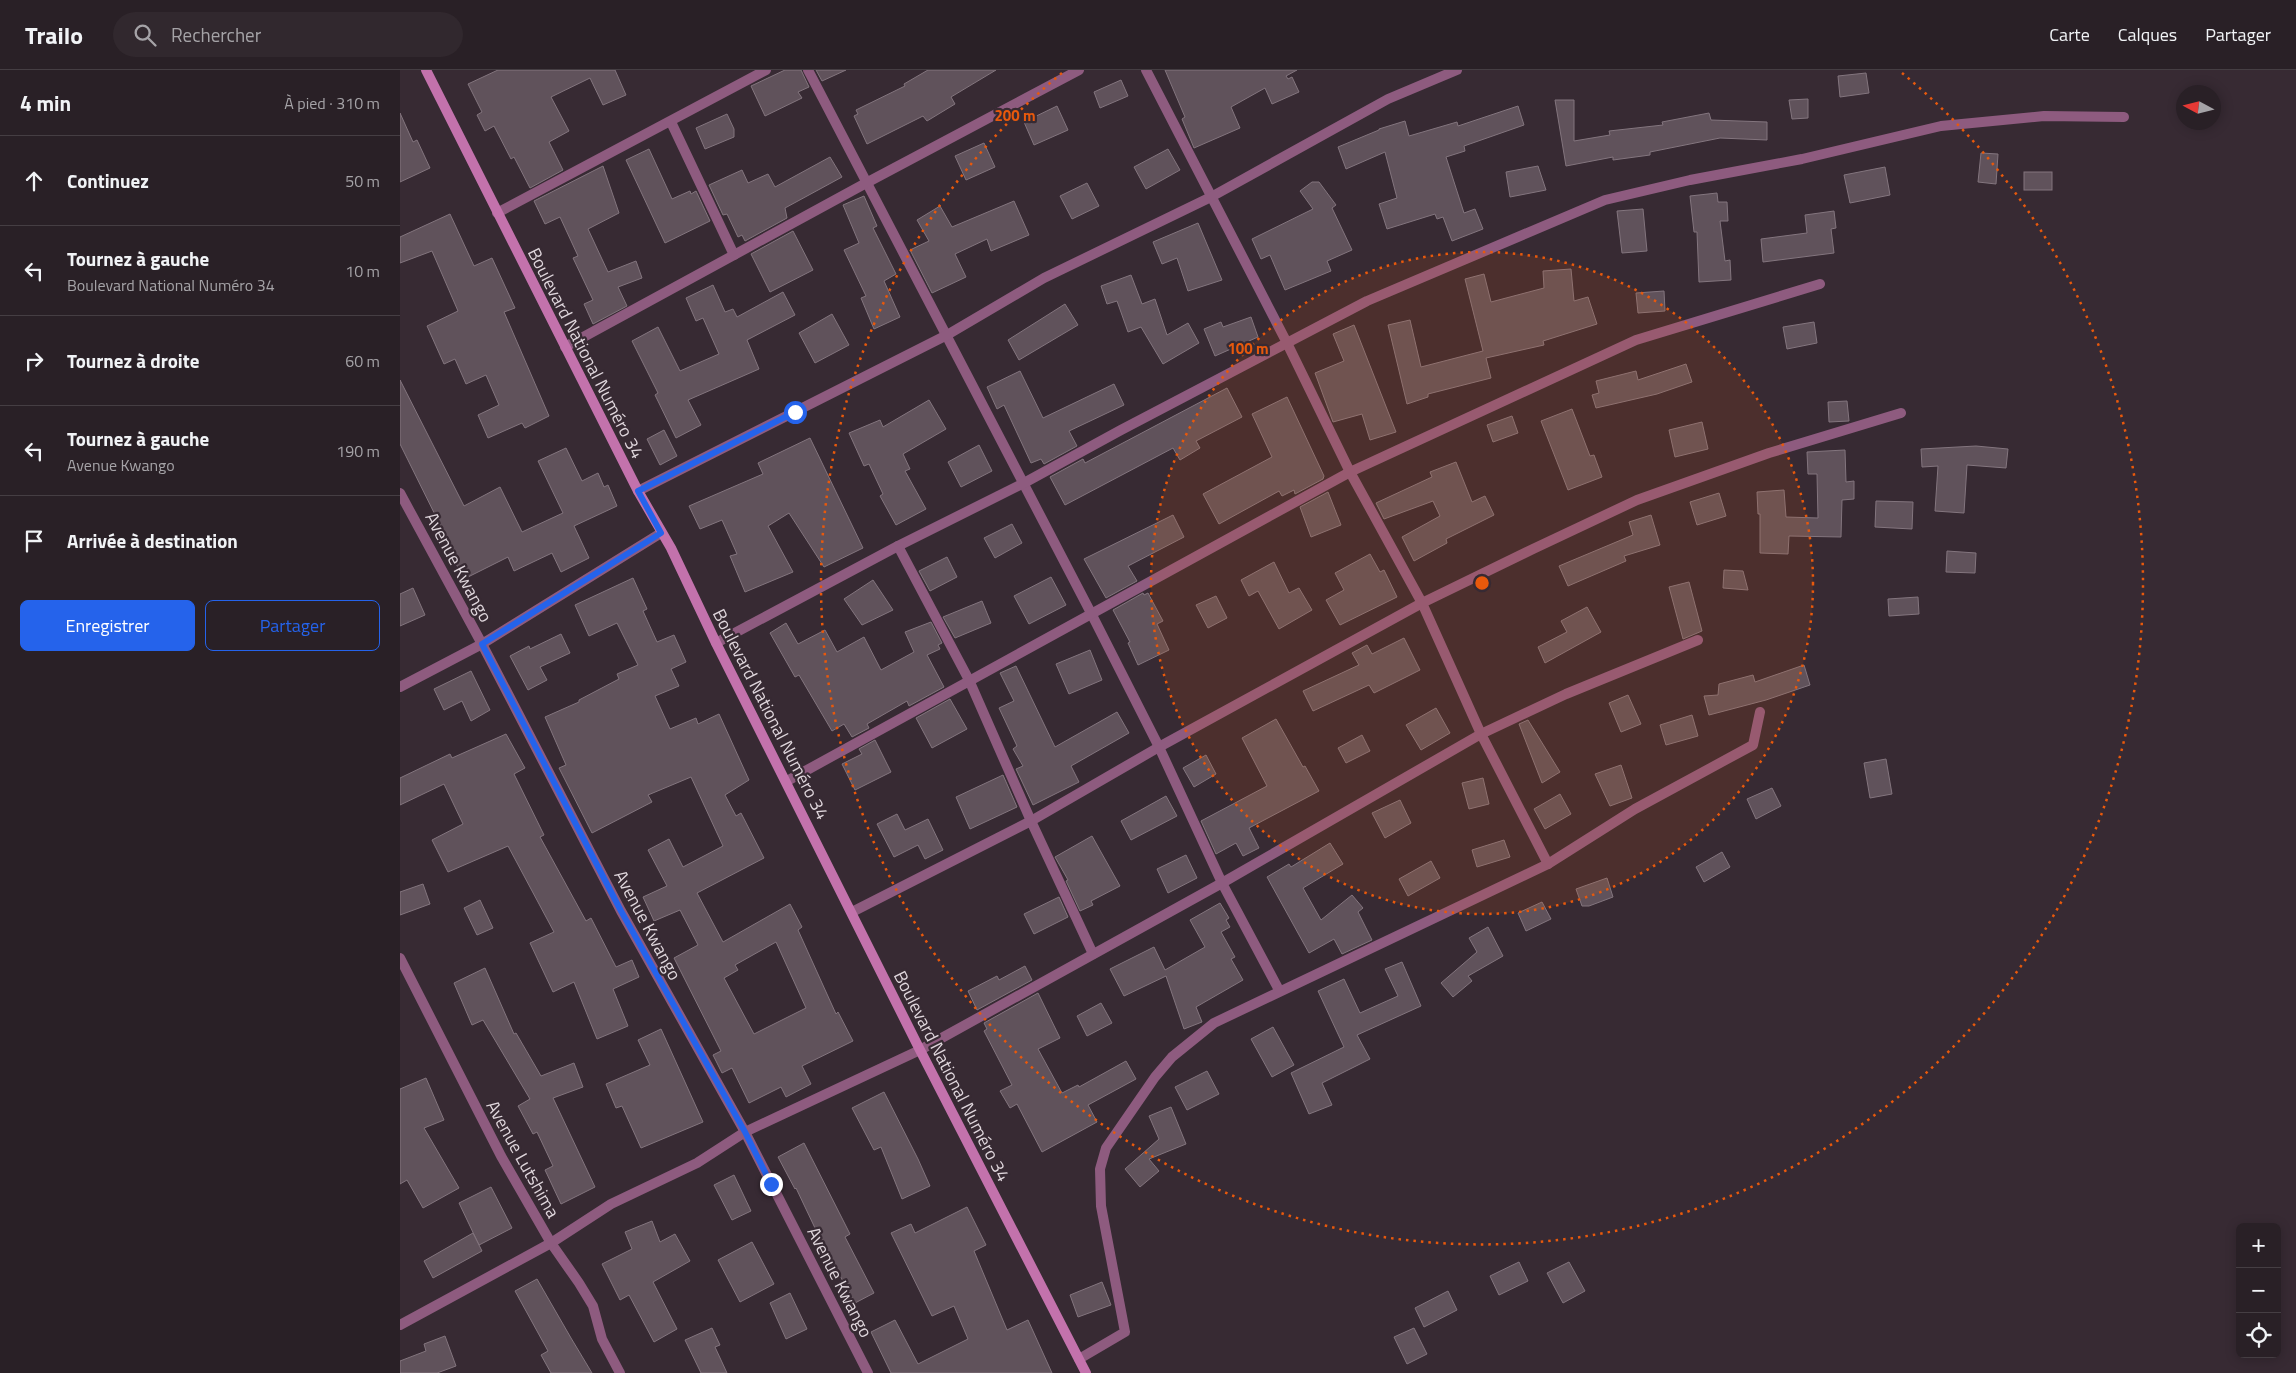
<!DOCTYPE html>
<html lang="fr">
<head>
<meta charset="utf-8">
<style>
	:root { --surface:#292026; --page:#31282e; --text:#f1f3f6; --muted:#a5a3a7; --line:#453e43; --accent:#2563eb }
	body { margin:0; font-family:"Titillium Web",sans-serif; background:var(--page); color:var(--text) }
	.controls { position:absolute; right:15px; bottom:15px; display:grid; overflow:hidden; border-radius:8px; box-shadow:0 2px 12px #0003 }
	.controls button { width:45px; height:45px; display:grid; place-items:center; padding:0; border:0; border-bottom:1px solid var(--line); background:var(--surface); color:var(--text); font:25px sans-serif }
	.compass { position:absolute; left:1776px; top:15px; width:45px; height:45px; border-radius:50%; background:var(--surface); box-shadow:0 2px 12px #0003; rotate:277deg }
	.stop { position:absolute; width:15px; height:15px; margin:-11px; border:4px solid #2563eb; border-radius:50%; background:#fff }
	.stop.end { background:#2563eb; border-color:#fff; box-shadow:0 1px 5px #0008 }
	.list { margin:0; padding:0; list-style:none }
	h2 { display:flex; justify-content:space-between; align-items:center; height:65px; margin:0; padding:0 20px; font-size:21px }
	h2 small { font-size:16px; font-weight:400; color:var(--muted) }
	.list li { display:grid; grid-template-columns:32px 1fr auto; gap:15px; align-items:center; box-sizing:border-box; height:90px; padding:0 20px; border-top:1px solid var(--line) }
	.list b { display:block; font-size:19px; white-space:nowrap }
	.list p { margin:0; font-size:16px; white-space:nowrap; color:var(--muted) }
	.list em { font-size:16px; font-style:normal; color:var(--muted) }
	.actions { display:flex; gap:10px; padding:15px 20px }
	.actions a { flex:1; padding:11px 0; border:1px solid var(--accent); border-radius:8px; text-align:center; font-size:18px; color:var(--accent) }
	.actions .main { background:var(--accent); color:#fff }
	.icon { flex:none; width:28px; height:28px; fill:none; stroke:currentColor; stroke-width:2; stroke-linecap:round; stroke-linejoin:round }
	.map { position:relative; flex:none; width:1896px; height:1303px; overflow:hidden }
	header { display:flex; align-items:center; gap:30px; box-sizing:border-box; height:70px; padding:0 25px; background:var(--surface); border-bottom:1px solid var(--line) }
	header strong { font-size:24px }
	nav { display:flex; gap:28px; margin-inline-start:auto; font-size:18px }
	.search { width:350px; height:45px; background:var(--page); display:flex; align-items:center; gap:12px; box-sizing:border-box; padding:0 18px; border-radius:28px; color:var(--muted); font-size:19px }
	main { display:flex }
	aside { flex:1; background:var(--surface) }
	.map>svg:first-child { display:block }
</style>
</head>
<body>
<header>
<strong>Trailo</strong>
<div class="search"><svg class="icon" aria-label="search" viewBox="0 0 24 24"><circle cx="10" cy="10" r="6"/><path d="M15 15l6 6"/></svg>Rechercher</div>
<nav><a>Carte</a><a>Calques</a><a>Partager</a></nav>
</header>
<main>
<aside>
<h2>4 min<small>À pied · 310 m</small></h2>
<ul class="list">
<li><svg class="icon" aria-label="ahead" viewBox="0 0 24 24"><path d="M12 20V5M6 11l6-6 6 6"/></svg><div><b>Continuez</b></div><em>50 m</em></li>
<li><svg class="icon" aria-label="left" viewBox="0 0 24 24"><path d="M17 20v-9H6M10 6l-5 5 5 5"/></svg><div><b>Tournez à gauche</b><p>Boulevard National Numéro 34</p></div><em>10 m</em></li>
<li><svg class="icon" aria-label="right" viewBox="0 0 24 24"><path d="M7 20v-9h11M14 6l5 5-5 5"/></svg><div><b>Tournez à droite</b></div><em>60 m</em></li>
<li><svg class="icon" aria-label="left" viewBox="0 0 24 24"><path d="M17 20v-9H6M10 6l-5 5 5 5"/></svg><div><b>Tournez à gauche</b><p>Avenue Kwango</p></div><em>190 m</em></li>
<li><svg class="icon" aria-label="arrive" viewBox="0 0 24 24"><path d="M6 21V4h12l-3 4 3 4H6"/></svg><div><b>Arrivée à destination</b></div></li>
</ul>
<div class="actions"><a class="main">Enregistrer</a><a>Partager</a></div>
</aside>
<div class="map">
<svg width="1896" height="1303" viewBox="0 0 1896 1303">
	<rect width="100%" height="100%" fill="#372a33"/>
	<g fill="#60525b" stroke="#83757e" fill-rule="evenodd">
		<polygon points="98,0 215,0 226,25 203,35 190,8 151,27 169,61 149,72 163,100 130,118 114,87 111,89 94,56 85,61 77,45 82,42 68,14"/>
		<polygon points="385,0 401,0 409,17 398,22 402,28 365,46 351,16"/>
		<polygon points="416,0 446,0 422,11"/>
		<polygon points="528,0 596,0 551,27 555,34 527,51 523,46 467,74 454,46 458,44 456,40 505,16 504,14"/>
		<polygon points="765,0 897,0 886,6 888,9 892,7 899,22 872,34 865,18 831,37 840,58 794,78 782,49 785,47"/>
		<polygon points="1466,3 1469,23 1440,27 1438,6"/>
		<polygon points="721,10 728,26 700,38 694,22"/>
		<polygon points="1408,29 1408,48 1392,49 1389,30"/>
		<polygon points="1155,30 1174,30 1174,71 1210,65 1209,61 1263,55 1262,52 1309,43 1311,50 1367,52 1367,70 1320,68 1250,82 1250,85 1213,90 1213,87 1166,96"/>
		<polygon points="657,36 668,60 634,75 624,52"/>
		<polygon points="1118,36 1124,55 1064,76 1065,81 1046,87 1064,143 1075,139 1083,159 1052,171 1043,147 1037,149 1035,144 987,159 979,134 997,128 985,82 946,99 938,77 979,60 979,59 1005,51 1009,66 1057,52 1058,56"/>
		<polygon points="0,43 13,72 17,70 30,98 0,112"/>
		<polygon points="327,44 334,59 334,67 305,79 296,58"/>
		<polygon points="584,73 595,97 566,110 555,86"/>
		<polygon points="249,79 272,129 290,121 291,124 296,121 310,151 265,173 226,90"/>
		<polygon points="768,79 780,100 746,119 734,97"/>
		<polygon points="1581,83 1598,84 1596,114 1578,112"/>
		<polygon points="430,87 442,107 385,138 387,148 345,171 342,165 338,167 327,144 323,145 309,115 342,100 348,113 368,104 375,117"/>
		<polygon points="203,96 219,143 188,159 208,202 236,191 242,208 218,217 227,236 193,254 184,234 193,230 173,188 178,186 160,147 145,154 134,131"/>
		<polygon points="1138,96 1146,120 1110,127 1106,102"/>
		<polygon points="1485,97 1490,125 1450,133 1444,105"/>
		<rect x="1624" y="102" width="28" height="18"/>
		<polygon points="912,112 919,112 936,135 932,138 952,180 927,191 931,201 885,220 870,185 861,189 852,169 913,139 900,121"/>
		<polygon points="687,113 699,136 672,149 660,126"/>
		<polygon points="1317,123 1318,132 1327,132 1328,151 1320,151 1325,191 1330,190 1331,210 1299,212 1297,162 1294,162 1290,126"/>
		<polygon points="464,126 477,156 473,158 496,204 484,211 500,247 474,259 461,228 466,226 444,180 459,173 443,135"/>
		<polygon points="614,131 629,165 591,181 587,169 555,184 566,207 532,223 510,180 529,171 517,150 540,136 552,157"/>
		<polygon points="1243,139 1247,181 1222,183 1217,141"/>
		<polygon points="1434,141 1436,158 1431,159 1434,183 1363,192 1361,169 1407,163 1405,145"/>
		<polygon points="50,144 74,196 92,188 115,238 104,242 149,346 125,358 122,353 88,368 78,345 99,335 86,305 66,314 55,289 44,294 27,256 58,241 32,181 0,193 0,167"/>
		<polygon points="798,153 822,210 788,221 777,188 762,194 753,172"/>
		<polygon points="393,161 413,200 370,222 351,184"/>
		<polygon points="1171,199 1174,231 1188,227 1197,254 1143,271 1144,275 1086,288 1091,308 1028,324 1028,327 1007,334 988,255 1010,250 1021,297 1083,281 1065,209 1084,204 1091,232 1144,218 1143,201"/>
		<polygon points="731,205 742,234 755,229 767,265 788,253 799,273 763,294 741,257 728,262 717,231 707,234 701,216"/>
		<polygon points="313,215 325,242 333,239 337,247 383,222 395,245 347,270 359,299 288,330 301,355 276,368 255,325 258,323 232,271 258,257 280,301 319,284 303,248 296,251 286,228"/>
		<polygon points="1264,221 1265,241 1238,243 1236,223"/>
		<polygon points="665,234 678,255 619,290 608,270"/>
		<polygon points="432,244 449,275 415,293 399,263"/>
		<polygon points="851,247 858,267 815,286 804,259 821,252 823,257"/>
		<polygon points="1414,252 1417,273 1387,279 1383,257"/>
		<polygon points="954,255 996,362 970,370 962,344 933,352 915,303 944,291 933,264"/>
		<polygon points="1286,294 1292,312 1257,324 1196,338 1192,325 1199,323 1196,311 1236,301 1238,310"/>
		<polygon points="620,301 643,348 714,314 724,335 669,361 677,376 644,394 641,389 631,393 604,335 597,339 587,317"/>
		<polygon points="0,310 64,436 100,417 122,462 163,443 138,391 166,378 182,411 198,403 204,417 208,415 217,436 174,456 189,488 161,502 152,483 114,501 108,487 64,509 53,488 56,487 0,374"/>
		<polygon points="827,318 842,347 796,371 800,378 780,390 773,378 665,435 650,407 683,389 685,393"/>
		<polygon points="887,327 924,406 923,409 895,424 894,420 882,426 879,421 819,454 803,424 872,387 852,344"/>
		<polygon points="529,330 546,359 503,384 510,399 505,401 526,439 496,455 480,426 483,424 469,394 464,396 449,363 480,350 483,357"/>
		<polygon points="1447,331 1449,351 1429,352 1428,332"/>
		<polygon points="1172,339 1190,386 1194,385 1202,407 1168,420 1141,351"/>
		<polygon points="1112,346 1118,363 1093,372 1087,355"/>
		<polygon points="1302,352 1308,379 1275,387 1269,360"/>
		<polygon points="264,360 277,386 260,395 247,369"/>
		<polygon points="410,368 463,478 424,497 389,443 368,456 393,502 345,522 330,486 337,484 322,450 300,459 289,436 363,404 358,393"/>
		<polygon points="579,375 592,401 561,417 548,392"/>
		<polygon points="1576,376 1608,379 1606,398 1567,395 1564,443 1535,441 1538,396 1522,397 1521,379"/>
		<polygon points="1445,380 1446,412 1454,411 1454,429 1442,430 1441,467 1389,466 1388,484 1360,483 1360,444 1358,444 1357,422 1384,420 1386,447 1418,448 1417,404 1408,404 1407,382"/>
		<polygon points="1056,392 1072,432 1085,426 1094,445 1046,469 1047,473 1014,491 1002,467 1040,446 1033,431 984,449 976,433 1032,407 1030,402"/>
		<polygon points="928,422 941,455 911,467 900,437"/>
		<polygon points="1319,423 1326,446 1297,455 1290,432"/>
		<polygon points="1476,431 1513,432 1512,459 1475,457"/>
		<polygon points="773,445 784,467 728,496 737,511 706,528 684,489"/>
		<polygon points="1251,445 1260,475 1224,486 1226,491 1168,516 1159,496 1233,465 1229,452"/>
		<polygon points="612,454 622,473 595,488 584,468"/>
		<polygon points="1547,481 1576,483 1575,503 1546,502"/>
		<polygon points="970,484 980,502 984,500 997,527 940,555 926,530 944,520 935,503"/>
		<polygon points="547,487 557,507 530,521 519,501"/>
		<polygon points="874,492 889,523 899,518 912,540 879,559 858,521 849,526 841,510"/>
		<polygon points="1324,500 1343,501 1348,520 1323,518"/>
		<polygon points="651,507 666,535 629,554 614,526"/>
		<path d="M233 508 247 539 243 541 257 572 274 565 286 592 271 599 279 616 255 626 270 659 296 648 298 654 319 644 349 710 325 725 336 746 341 743 364 788 297 823 323 872 390 834 402 857 398 860 436 944 438 942 453 971 402 996 411 1014 386 1027 381 1017 349 1033 332 998 322 1003 313 985 321 981 274 888 298 875 280 840 254 851 243 827 267 816 248 780 269 769 283 797 323 776 291 707 248 725 252 732 192 763 159 698 166 695 145 647 179 632V630L219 609 217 604 238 595 217 553 189 566 175 535ZM376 872 406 938 354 964 324 908 338 900 335 895Z"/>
		<polygon points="473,510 493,540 462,555 444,529"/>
		<polygon points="1289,512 1302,561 1283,569 1269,517"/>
		<polygon points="13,518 25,545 0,556 0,524"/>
		<polygon points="743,523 744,525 748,523 763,551 757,554 769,580 738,595 728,573 730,572 713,540"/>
		<polygon points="816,526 827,548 808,558 796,535"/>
		<polygon points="1518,527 1519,544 1489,546 1488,529"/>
		<polygon points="582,531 591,553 555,568 543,547"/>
		<polygon points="1187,537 1201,562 1145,593 1138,577 1167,562 1161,551"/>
		<polygon points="531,552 542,573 538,575 540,579 527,585 544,617 509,636 507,631 467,654 469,658 452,667 444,654 432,661 399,605 395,607 370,563 386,553 398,574 425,560 437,582 464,567 481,600 514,582 505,562"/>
		<polygon points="161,564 170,583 140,597 147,610 128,620 110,586 129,576 130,579"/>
		<polygon points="1004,568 1020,600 974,623 969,615 913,641 903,621 959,595 952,583 967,575 972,584"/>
		<polygon points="690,580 702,610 669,624 656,594"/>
		<polygon points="1404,595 1410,615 1366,630 1309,645 1304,626 1318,625 1319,614 1353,605 1355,612"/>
		<polygon points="616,596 655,677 717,642 729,663 671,696 679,712 633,735 616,699 623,696 613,679 617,676 599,638 614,631 600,603"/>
		<polygon points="71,601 90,640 71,651 62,631 44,640 34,619"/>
		<polygon points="1228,625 1241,654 1221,662 1209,633"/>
		<polygon points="550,629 567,659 532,678 516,648"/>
		<polygon points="1036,638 1050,663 1021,680 1006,655"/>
		<polygon points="1292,645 1298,666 1266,675 1260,655"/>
		<polygon points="876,649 903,697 905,696 919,721 849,758 859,778 843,786 836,773 816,784 801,751 867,716 842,668"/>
		<polygon points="1128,650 1160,702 1142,713 1119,654"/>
		<polygon points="106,664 125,698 114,704 144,765 140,767 186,851 191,848 216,897 232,890 239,907 213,919 228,956 197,969 174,912 153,922 130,873 154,862 108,776 48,802 32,770 63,754 44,714 0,735 0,708 50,684 52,688"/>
		<polygon points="962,665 970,681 946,693 938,678"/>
		<polygon points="475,670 491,702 455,720 442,694 462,684 459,679"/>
		<polygon points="806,685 816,704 794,717 783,698"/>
		<polygon points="1486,689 1492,724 1470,728 1464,693"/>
		<polygon points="1221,695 1232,728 1210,736 1195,704"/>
		<polygon points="603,705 617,737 570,759 556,727"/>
		<polygon points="1083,708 1089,734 1069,739 1062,713"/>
		<polygon points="1372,718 1381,736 1356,749 1347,729"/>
		<polygon points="1160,724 1171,744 1145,759 1134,739"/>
		<polygon points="766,726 777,746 731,770 721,751"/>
		<polygon points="1000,730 1011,753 985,768 972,743"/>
		<polygon points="497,744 505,760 528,749 543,780 525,789 518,775 494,787 477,754"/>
		<polygon points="692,766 720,816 691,831 693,835 680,841 666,811 668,810 655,787"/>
		<polygon points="1104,770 1110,787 1077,797 1072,780"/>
		<polygon points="930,773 943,794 903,818 921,850 952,825 963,838 958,842 972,870 942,884 934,869 909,883 867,807 889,794 891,797"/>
		<polygon points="1322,782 1330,797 1304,812 1296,797"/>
		<polygon points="786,785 797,808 768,823 757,799"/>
		<polygon points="1031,791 1040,808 1008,826 999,809"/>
		<polygon points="1207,808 1213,827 1189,836 1182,836 1176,819"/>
		<polygon points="23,814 30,834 0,845 0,822"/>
		<polygon points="659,827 668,847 634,864 624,844"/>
		<polygon points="80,830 93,858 77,865 64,838"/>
		<polygon points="1142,832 1151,849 1126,861 1118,843"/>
		<polygon points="820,833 829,848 826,850 830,857 821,862 835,887 831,889 843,910 796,937 802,952 784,959 766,906 724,926 710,899 754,877 765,900 805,877 790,850"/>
		<polygon points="1088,857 1103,886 1068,906 1072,911 1053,927 1041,913 1077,882 1069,868"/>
		<polygon points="1002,892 1021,936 957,965 970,989 922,1013 932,1035 909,1044 891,1003 944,977 918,921 944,909 960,943 998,926 985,899"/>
		<polygon points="625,896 632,910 577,940 568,921 597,906 599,910"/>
		<polygon points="85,898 114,964 116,963 141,1006 174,993 183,1017 153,1028 195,1117 161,1134 145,1100 153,1096 137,1062 133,1064 118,1036 130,1029 83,950 72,955 54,913"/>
		<polygon points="638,923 660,968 638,979 662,1023 678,1015 679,1017 726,991 736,1009 688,1035 697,1052 642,1082 617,1034 610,1038 600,1021 612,1015 584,961 587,959 584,953"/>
		<polygon points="701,933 712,953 687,966 677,946"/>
		<polygon points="873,957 894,995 872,1007 851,969"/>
		<polygon points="261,959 303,1052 241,1078 222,1036 216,1038 206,1014 250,995 238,970"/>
		<polygon points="807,1001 819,1024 787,1040 775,1017"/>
		<polygon points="26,1008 44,1050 24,1058 59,1118 23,1138 7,1110 0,1114 0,1019"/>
		<polygon points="484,1022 518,1089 530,1116 502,1129 481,1077 474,1080 452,1038"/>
		<polygon points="771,1037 786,1074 749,1089 759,1101 740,1117 725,1099 759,1069 749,1046"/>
		<polygon points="404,1073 450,1164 445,1167 474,1223 455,1233 424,1177 396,1118 395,1119 378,1087"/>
		<polygon points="334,1105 351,1141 332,1150 314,1115"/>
		<polygon points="91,1117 112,1158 79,1175 59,1133"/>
		<polygon points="567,1137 586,1175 574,1181 607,1260 628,1250 652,1303 491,1303 471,1262 495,1250 518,1294 568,1269 554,1236 532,1246 491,1163 511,1154 515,1163"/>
		<polygon points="252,1151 260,1172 275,1164 290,1191 253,1212 277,1259 254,1272 229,1225 220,1230 202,1194 232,1179 225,1162"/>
		<polygon points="73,1163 82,1181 33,1208 24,1191"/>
		<polygon points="352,1172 374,1214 340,1232 318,1190"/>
		<polygon points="1119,1192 1128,1211 1099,1225 1090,1206"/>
		<polygon points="1169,1192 1185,1221 1163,1233 1147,1203"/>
		<polygon points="137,1209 171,1268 192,1303 151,1303 141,1285 148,1281 115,1221"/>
		<polygon points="702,1212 711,1235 678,1247 670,1225"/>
		<polygon points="1048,1221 1057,1240 1024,1257 1015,1238"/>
		<polygon points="390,1223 407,1259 386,1269 370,1233"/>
		<polygon points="312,1258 320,1275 315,1277 327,1303 301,1303 285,1270"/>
		<polygon points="1014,1258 1027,1284 1007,1294 994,1267"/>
		<polygon points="45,1266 56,1296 37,1303 0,1303 0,1291 26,1281 24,1274"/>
	</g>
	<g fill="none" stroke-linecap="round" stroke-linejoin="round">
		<g stroke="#8e5b7f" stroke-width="10">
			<polyline points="408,0 691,543 759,677 822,813 879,920"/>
			<polyline points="746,0 886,271 950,402 1022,533 1081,664 1148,794"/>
			<polyline points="271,52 334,185"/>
			<polyline points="97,143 366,0"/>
			<polyline points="165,277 468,112 679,0"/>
			<polyline points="238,421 547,265 644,208 811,127 988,29 1057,0"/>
			<polyline points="0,423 82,574 221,841 345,1062 468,1303"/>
			<polyline points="498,476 569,610 631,751 693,884"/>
			<polyline points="316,573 498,476 624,413 721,360 967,231 1205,130 1290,110 1402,89 1541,56 1644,46 1724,47"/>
			<polyline points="0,617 82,574 261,463"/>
			<polyline points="387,711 950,402 1236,270 1420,214"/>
			<polyline points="452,842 631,751 759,677 1022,533 1133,479 1237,430 1369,383 1501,343"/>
			<polyline points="0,888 101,1086 151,1173 179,1213 193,1236 202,1269 220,1303"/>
			<polyline points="0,1255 151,1173 211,1134 297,1093 345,1062 520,980 822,813 1081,664 1166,624 1298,570"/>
			<polyline points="679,1289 725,1262 701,1136 700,1099 706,1078 755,1007 772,987 814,953 1148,794 1235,739 1353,675 1360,642"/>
		</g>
		<polyline stroke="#c372ac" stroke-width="10" points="26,0 238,421 271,478 316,573 520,980 686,1303"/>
	</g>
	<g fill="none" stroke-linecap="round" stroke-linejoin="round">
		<polyline stroke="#2563eb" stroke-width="6" points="371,1114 345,1062 221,841 82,574 261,463 238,421 395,342"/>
	</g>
	<circle cx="1082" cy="513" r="331" fill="#e8590c" fill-opacity=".12"/>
	<g fill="none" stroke="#e8590c" stroke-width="2.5" stroke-dasharray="2.5 5">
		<circle cx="1082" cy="513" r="331"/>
		<path d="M1502 3A661 661 0 1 1 662 3"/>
	</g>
	<g text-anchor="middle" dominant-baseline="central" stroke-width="4.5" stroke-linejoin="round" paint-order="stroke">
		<g font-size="18" fill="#dfd6dc" stroke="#372a33">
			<text transform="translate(186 283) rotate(63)">Boulevard National Numéro 34</text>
			<text transform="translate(59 497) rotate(62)">Avenue Kwango</text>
			<text transform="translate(371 644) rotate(63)">Boulevard National Numéro 34</text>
			<text transform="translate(248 855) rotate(62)">Avenue Kwango</text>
			<text transform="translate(552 1006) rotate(63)">Boulevard National Numéro 34</text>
			<text transform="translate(123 1089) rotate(61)">Avenue Lutshima</text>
			<text transform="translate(440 1212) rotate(63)">Avenue Kwango</text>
		</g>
	</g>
	<circle cx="1082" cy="513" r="8" fill="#e8590c" stroke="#372a33" stroke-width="2.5"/>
	<g font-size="15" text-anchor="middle" font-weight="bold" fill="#e8590c" stroke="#372a33" stroke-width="4.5" stroke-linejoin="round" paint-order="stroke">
		<text x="615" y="51">200 m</text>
		<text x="848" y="284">100 m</text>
	</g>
</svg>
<div class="controls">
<button>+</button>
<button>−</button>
<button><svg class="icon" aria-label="locate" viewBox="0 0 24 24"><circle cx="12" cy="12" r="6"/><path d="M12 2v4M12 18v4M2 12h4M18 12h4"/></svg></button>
</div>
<svg class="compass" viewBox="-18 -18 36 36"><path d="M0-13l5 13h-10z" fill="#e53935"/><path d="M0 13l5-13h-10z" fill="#a5a3a7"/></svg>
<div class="stop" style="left:395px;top:342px"></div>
<div class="stop end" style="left:371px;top:1114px"></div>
</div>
</main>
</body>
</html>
